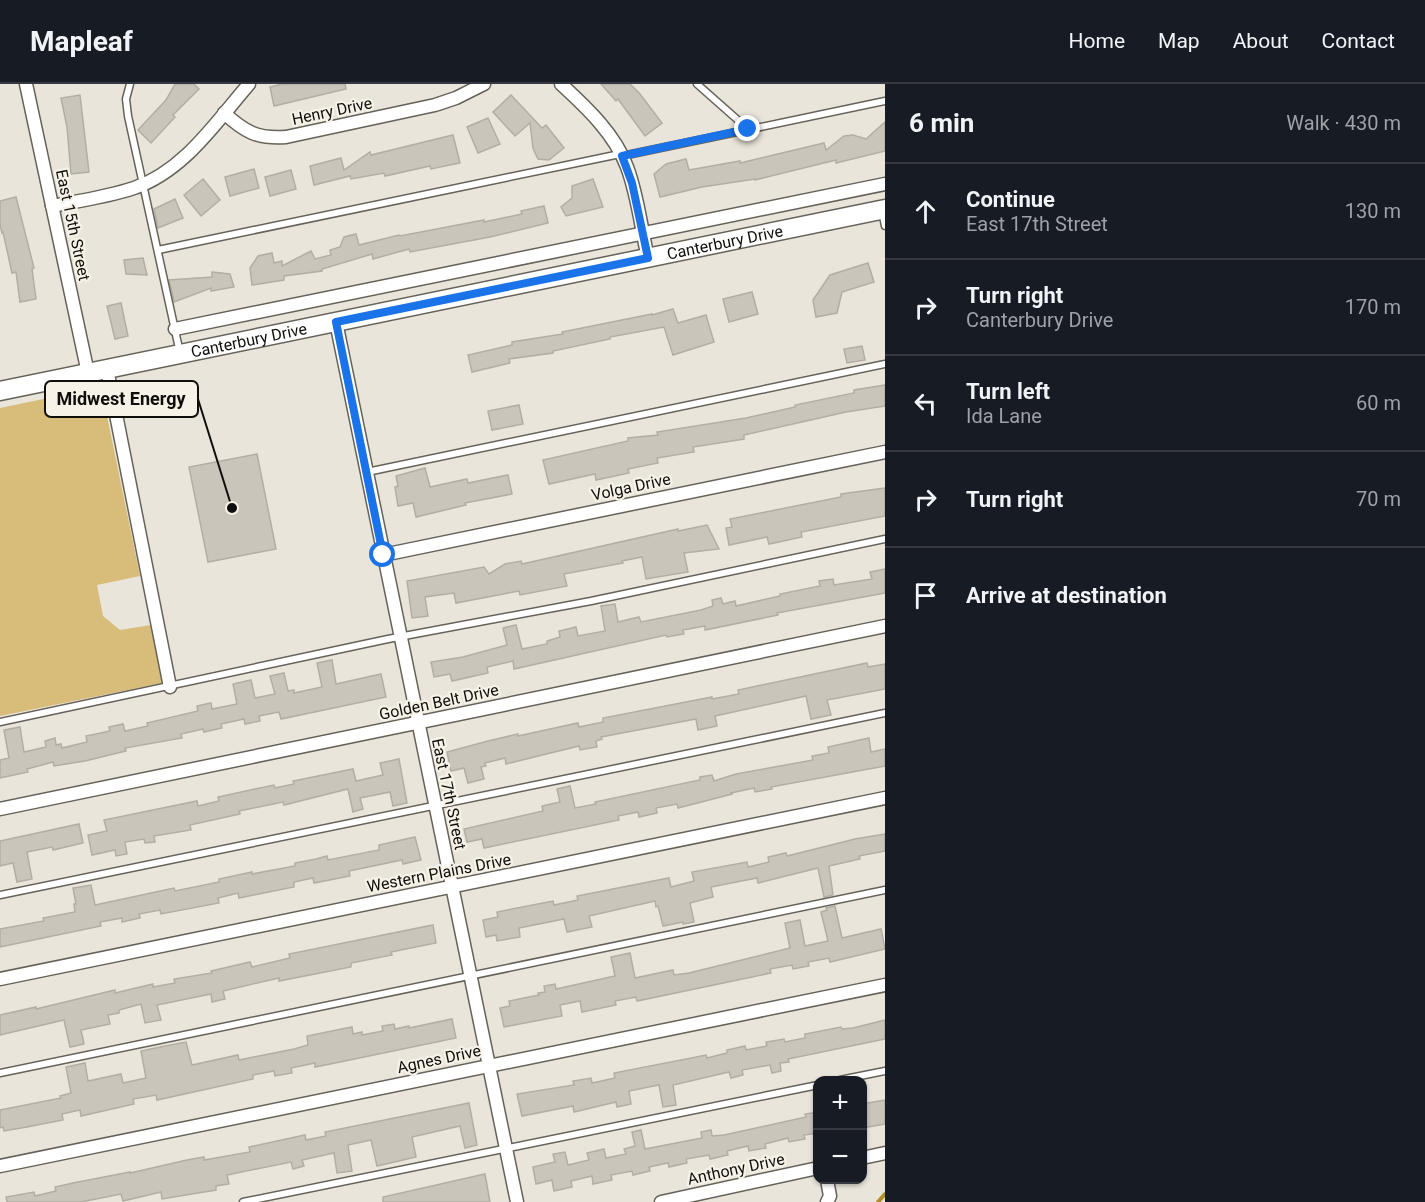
<!DOCTYPE html>
<html lang="en">
<head>
<meta charset="utf-8">
<style>
	:root { --surface:#171b24; --page:#242831; --text:#f1f3f6; --muted:#9ea1a6; --line:#363941 }
	body { margin:0; font-family:Roboto,sans-serif; background:var(--page); color:var(--text) }
	.controls { position:absolute; right:18px; bottom:18px; display:grid; overflow:hidden; border-radius:12px; box-shadow:0 2px 4px #0004 }
	.controls button { width:54px; height:54px; display:grid; place-items:center; padding:0; border:0; border-bottom:2px solid var(--line); background:var(--surface); color:var(--text); font:30px sans-serif }
	.stop { position:absolute; width:18px; height:18px; margin:-14px; border:4px solid #1a73e8; border-radius:50%; background:#fff }
	.stop.end { background:#1a73e8; border-color:#fff; box-shadow:0 2px 6px #0008 }
	.list { margin:0; padding:0; list-style:none }
	h2 { display:flex; justify-content:space-between; align-items:center; height:78px; margin:0; padding:0 24px; font-size:26px }
	h2 small { font-size:20px; font-weight:400; color:var(--muted) }
	.list li { display:grid; grid-template-columns:39px 1fr auto; gap:18px; align-items:center; box-sizing:border-box; height:96px; padding:0 24px; border-top:2px solid var(--line) }
	.list b { display:block; font-size:22px; white-space:nowrap }
	.list p { margin:0; font-size:20px; white-space:nowrap; color:var(--muted) }
	.list em { font-size:20px; font-style:normal; color:var(--muted) }
	.icon { flex:none; width:33px; height:33px; fill:none; stroke:currentColor; stroke-width:2; stroke-linecap:round; stroke-linejoin:round }
	.map { position:relative; flex:none; width:885px; height:1118px; overflow:hidden }
	header { display:flex; align-items:center; gap:36px; box-sizing:border-box; height:84px; padding:0 30px; background:var(--surface); border-bottom:2px solid var(--line) }
	header strong { font-size:28px }
	nav { display:flex; gap:33px; margin-inline-start:auto; font-size:21px }
	main { display:flex }
	aside { flex:1; background:var(--surface) }
	.map>svg:first-child { display:block }
</style>
</head>
<body>
<header>
<strong>Mapleaf</strong>
<nav><a>Home</a><a>Map</a><a>About</a><a>Contact</a></nav>
</header>
<main>
<div class="map">
<svg width="885" height="1118" viewBox="0 0 885 1118">
	<rect width="100%" height="100%" fill="#e9e5db"/>
	<polygon fill="#d8bc79" points="101,303 140,492 97,501 103,532 120,546 151,541 162,599 0,632 0,324"/>
	<g fill="none" stroke-linecap="round" stroke-linejoin="round">
		<polyline stroke="#b18d2a" stroke-width="4" points="878,1118 885,1110"/>
	</g>
	<g fill="#c9c5bb" stroke="#b2aea5" stroke-width="1.5">
		<polygon points="175,0 194,0 199,5 173,31 175,33 151,59 138,46 166,16"/>
		<polygon points="282,0 345,0 346,5 274,22 270,3"/>
		<polygon points="601,0 630,0 640,10 662,39 645,52 618,15 616,17"/>
		<polygon points="80,11 89,88 71,90 67,43 61,14"/>
		<polygon points="511,11 542,44 546,41 564,64 549,76 538,75 536,71 533,64 530,39 515,52 493,28"/>
		<polygon points="488,34 500,60 478,69 467,43"/>
		<polygon points="885,38 885,67 836,79 836,76 755,96 755,95 702,103 660,113 654,90 666,80 686,75 689,86 740,77 740,79 824,59 826,66 844,52 853,51 866,55"/>
		<polygon points="453,51 460,79 431,85 430,82 385,92 384,89 351,95 350,92 314,101 310,82 341,74 344,86 370,68 371,71"/>
		<polygon points="254,85 259,104 230,112 225,93"/>
		<polygon points="291,86 296,105 270,112 265,93"/>
		<polygon points="203,95 220,116 201,132 184,111"/>
		<polygon points="593,95 603,123 566,132 561,123 572,114 572,102"/>
		<polygon points="16,113 34,184 32,185 36,215 20,218 16,188 12,189 3,148 2,149 0,141 0,117"/>
		<polygon points="175,115 183,134 158,144 154,125"/>
		<polygon points="544,122 548,139 490,153 410,168 409,165 373,175 372,170 322,185 322,187 284,192 284,196 252,201 250,184 258,172 272,169 274,179 282,177 282,182 311,167 315,175 331,171 330,166 340,163 344,153 356,150 359,161 399,151 400,152 484,136 484,138 522,130 521,127"/>
		<polygon points="143,174 147,191 126,190 124,176"/>
		<polygon points="868,179 874,198 842,208 837,229 816,233 813,216 830,191"/>
		<polygon points="212,188 230,190 234,203 211,207 211,204 174,218 169,196 212,193"/>
		<polygon points="752,208 758,230 729,238 723,215"/>
		<polygon points="121,219 128,252 115,255 107,222"/>
		<polygon points="673,225 678,239 706,231 714,258 673,271 664,243 610,253 610,255 553,267 553,269 509,275 510,279 472,288 468,271 512,261 512,258 563,250 562,248 652,230 652,231"/>
		<polygon points="862,262 865,276 847,279 844,265"/>
		<polygon points="885,301 885,322 846,328 744,351 744,355 693,363 694,368 657,374 658,379 628,385 629,389 596,396 595,390 549,400 543,376 628,357 628,354 658,351 657,348 746,334 795,323 795,321 854,309 854,306"/>
		<polygon points="519,321 523,340 492,346 488,327"/>
		<polygon points="257,370 276,465 208,478 189,383"/>
		<polygon points="425,384 430,403 467,395 468,399 508,391 512,410 465,419 466,421 416,433 413,419 398,422 395,403 398,402 396,392"/>
		<polygon points="885,404 885,432 801,448 802,453 769,460 767,453 729,461 726,444 732,443 730,435 841,413 841,410"/>
		<polygon points="707,441 719,465 684,469 688,488 646,495 642,473 622,477 623,479 564,490 567,502 520,511 519,507 456,519 454,509 425,513 428,532 412,534 407,497 484,483 489,490 505,480 521,477 522,480 678,445 678,447"/>
		<polygon points="885,485 885,509 777,529 778,531 705,546 705,542 683,546 684,550 667,553 666,551 514,585 513,577 487,583 488,589 452,597 450,590 434,593 431,578 463,573 507,561 503,544 516,541 522,565 547,560 547,557 560,553 559,547 576,543 578,552 605,547 601,522 615,520 618,538 639,533 641,538 701,526 713,522 712,516 721,514 723,520 735,517 736,522 780,512 780,510 820,502 819,497 833,495 834,501 872,495 870,488"/>
		<polygon points="332,576 336,600 381,590 386,613 281,635 279,628 259,632 260,637 245,640 244,635 221,640 222,644 204,648 203,645 181,650 182,654 125,664 126,667 85,677 54,682 53,678 27,685 28,688 0,694 0,676 9,674 4,646 20,643 24,668 46,663 45,657 55,654 56,661 61,660 62,664 87,658 86,652 110,647 109,643 123,640 125,647 148,642 147,639 198,627 197,622 211,619 212,625 237,620 233,600 251,596 255,614 275,610 270,592 284,589 288,607 294,606 294,609 322,603 317,579"/>
		<polygon points="867,579 868,583 885,580 885,605 827,616 831,631 811,635 806,612 715,632 717,642 698,646 696,635 601,653 602,655 596,657 597,663 580,666 579,662 506,680 505,674 485,679 486,682 481,683 484,695 468,699 464,684 451,687 447,668 488,657 518,650 518,652 578,639 579,643 603,638 603,634 712,613 712,615 739,610 738,606"/>
		<polygon points="869,654 871,668 885,665 885,682 771,703 772,705 755,708 754,704 731,709 732,710 678,724 677,720 656,724 657,729 639,733 638,728 618,732 619,736 484,764 482,755 467,758 464,745 543,727 542,722 560,718 557,705 570,702 575,724 596,720 595,718 700,696 700,693 712,691 714,697 736,690 813,676 812,672 829,669 828,663"/>
		<polygon points="399,675 407,719 393,722 390,708 360,714 363,725 353,728 348,705 284,721 283,718 239,727 240,730 190,741 191,746 154,752 155,758 145,759 144,755 125,758 127,770 116,772 115,766 92,771 88,751 107,747 104,736 197,717 198,722 219,717 218,713 274,701 275,704 294,700 293,697 353,685 356,697 383,691 380,679"/>
		<polygon points="79,740 83,759 53,766 52,763 27,768 32,795 17,798 13,779 0,782 0,757"/>
		<polygon points="885,750 885,767 859,772 860,775 829,782 833,811 824,813 818,784 758,799 757,794 711,803 713,813 690,819 694,838 683,840 683,838 663,842 658,822 656,823 655,817 589,832 592,843 567,848 564,835 519,844 520,853 497,857 496,851 486,853 483,836 498,833 497,828 553,817 554,821 578,816 577,812 669,794 671,803 694,797 692,788 747,778 748,783 769,778 768,773 786,769 787,772 855,755"/>
		<polygon points="415,753 421,776 403,780 402,776 349,787 350,792 314,799 313,794 294,798 294,803 239,814 238,809 218,814 219,819 161,830 160,826 139,830 140,834 122,838 122,834 100,838 101,842 0,863 0,845 44,837 43,834 75,828 74,820 76,820 73,804 91,801 95,821 174,804 175,807 219,798 219,795 252,788 252,790 295,782 295,779 316,775 327,772 328,776 379,766 379,761"/>
		<polygon points="835,822 842,854 881,845 885,865 830,878 829,874 808,878 809,882 793,885 792,881 770,885 771,889 637,917 636,913 615,917 616,921 582,928 580,917 560,921 562,932 504,943 500,924 510,922 509,917 539,911 538,909 545,908 544,902 555,900 556,905 615,892 611,873 630,869 635,894 673,886 674,891 689,889 790,864 785,839 800,836 805,862 828,857 821,828 827,826 826,824"/>
		<polygon points="433,841 436,859 391,868 392,871 351,879 351,883 279,897 279,894 223,907 225,915 212,918 211,910 157,921 161,936 145,939 141,920 119,926 119,929 108,931 110,940 81,946 84,960 70,963 64,936 0,951 0,931 36,923 36,925 115,906 115,909 153,900 153,903 175,899 174,895 212,889 211,887 250,878 252,883 290,874 289,870"/>
		<polygon points="452,935 456,954 340,978 315,983 315,979 291,984 292,989 275,992 274,987 253,991 253,995 157,1016 156,1011 133,1015 134,1020 81,1032 80,1026 62,1030 63,1036 27,1043 4,1047 3,1043 0,1044 0,1026 61,1014 60,1012 71,1009 66,983 85,979 88,997 121,990 123,999 146,994 141,967 165,962 186,958 192,981 238,971 239,976 294,965 308,961 307,952 352,943 353,950 362,948 362,951 383,947 382,942 394,940 395,945 409,942 409,944"/>
		<polygon points="885,936 885,955 788,975 789,978 780,979 781,987 772,989 770,981 742,986 743,991 731,994 729,988 673,1001 676,1021 663,1023 659,1001 629,1007 631,1020 617,1023 616,1018 574,1028 573,1022 522,1032 517,1010 574,1001 573,997 591,994 592,999 615,994 614,989 706,971 707,974 727,969 727,966 745,962 746,966 767,962 766,958 784,955 785,958 805,954 805,950 841,943 842,945 853,944"/>
		<polygon points="885,1016 885,1040 862,1044 862,1020"/>
		<polygon points="469,1019 477,1061 465,1064 460,1042 412,1053 416,1073 377,1082 371,1056 348,1061 352,1087 337,1089 334,1069 302,1076 304,1082 293,1085 291,1078 227,1091 229,1100 216,1102 216,1106 162,1115 161,1108 123,1117 121,1110 81,1118 7,1118 6,1113 34,1108 35,1112 56,1107 55,1103 73,1099 130,1088 130,1089 187,1076 204,1073 204,1076 250,1068 249,1063 305,1051 306,1056 326,1052 325,1048"/>
		<polygon points="818,1028 818,1049 804,1051 805,1055 789,1058 788,1054 765,1060 766,1064 749,1067 748,1062 727,1067 728,1071 710,1075 709,1071 686,1075 687,1079 669,1083 668,1079 649,1083 650,1087 633,1091 632,1087 611,1091 612,1096 593,1100 592,1092 571,1097 572,1103 554,1107 552,1096 536,1100 533,1083 555,1078 553,1070 565,1068 568,1081 589,1076 587,1069 604,1065 606,1074 626,1070 624,1065 635,1062 632,1048 641,1046 645,1065 702,1054 701,1048 711,1046 712,1052 724,1051 806,1033 805,1030"/>
		<polygon points="485,1090 490,1118 383,1118 383,1113"/>
	</g>
	<g fill="none" stroke-linecap="round" stroke-linejoin="round">
		<g stroke="#666259" stroke-width="9">
			<g id="lane">
				<polyline points="130,0 126,15 128,32 180,269"/>
				<polyline points="697,0 748,45"/>
				<polyline points="622,72 885,17"/>
				<polyline points="882,127 885,142"/>
				<polyline points="158,166 620,70"/>
				<polyline points="367,388 885,280"/>
				<polyline points="0,638 388,555 591,517 885,455"/>
				<polyline points="0,811 885,629"/>
				<polyline points="0,989 885,806"/>
				<polyline points="840,996 885,987"/>
				<polyline points="243,1118 818,1001"/>
			</g>
		</g>
		<g stroke="#666259" stroke-width="15">
			<g id="street">
				<polyline points="26,0 88,289"/>
				<path d="M561 0C586 23 615 50 627 83 638 112 641 144 648 174"/>
				<path d="M224 29C245 48 257 55 286 53L435 21 456 14 484 0"/>
				<path d="M52 122C79 117 107 113 134 104 184 87 216 38 249 0"/>
				<polyline points="336,238 517,1118"/>
				<polyline points="175,245 885,100"/>
				<polyline points="107,285 170,603"/>
				<polyline points="383,471 885,368"/>
				<polyline points="0,725 885,542"/>
				<polyline points="0,895 885,714"/>
				<polyline points="862,1074 885,1069"/>
				<polyline points="0,1082 885,901"/>
				<polyline points="827,1096 830,1112 827,1118"/>
				<polyline points="661,1118 818,1084"/>
			</g>
		</g>
		<g stroke="#666259" stroke-width="21">
			<g id="secondary">
				<path id="s1" d="M0 307 885 125"/>
			</g>
		</g>
		<use href="#lane" stroke="#fff" stroke-width="6"/>
		<use href="#street" stroke="#fff" stroke-width="12"/>
		<use href="#secondary" stroke="#fff" stroke-width="18"/>
	</g>
	<g fill="none" stroke-linecap="round" stroke-linejoin="round">
		<polyline stroke="#1a73e8" stroke-width="8" points="383,471 336,238 648,174 632,99 622,72 748,45"/>
	</g>
	<g text-anchor="middle" dominant-baseline="central" stroke-width="4.5" stroke-linejoin="round" paint-order="stroke">
		<g font-size="16" fill="#100e0b" stroke="#f6f2e8">
			<text transform="translate(332 27) rotate(-12)">Henry Drive</text>
			<text transform="translate(73 141) rotate(78)">East 15th Street</text>
			<text stroke="none"><textPath href="#s1" startOffset="740">Canterbury Drive</textPath></text>
			<text stroke="none"><textPath href="#s1" startOffset="254">Canterbury Drive</textPath></text>
			<text transform="translate(631 403) rotate(-12)">Volga Drive</text>
			<text transform="translate(439 618) rotate(-12)">Golden Belt Drive</text>
			<text transform="translate(449 710) rotate(78)">East 17th Street</text>
			<text transform="translate(439 789) rotate(-11)">Western Plains Drive</text>
			<text transform="translate(439 975) rotate(-12)">Agnes Drive</text>
			<text transform="translate(736 1085) rotate(-12)">Anthony Drive</text>
		</g>
	</g>
	<path fill="none" stroke="#100e0b" stroke-width="2" d="M232 424L198 315"/>
	<circle fill="#100e0b" stroke="#f6f2e8" stroke-width="2" cx="232" cy="424" r="6"/>
	<rect fill="#f6f2e8" stroke="#100e0b" stroke-width="2" x="45" y="297" width="153" height="36" rx="6"/>
	<g font-size="18" text-anchor="middle" font-weight="bold" fill="#100e0b">
		<text x="121" y="321">Midwest Energy</text>
	</g>
</svg>
<div class="controls">
<button>+</button>
<button>−</button>
</div>
<div class="stop" style="left:383px;top:471px"></div>
<div class="stop end" style="left:748px;top:45px"></div>
</div>
<aside>
<h2>6 min<small>Walk · 430 m</small></h2>
<ul class="list">
<li><svg class="icon" aria-label="ahead" viewBox="0 0 24 24"><path d="M12 20V5M6 11l6-6 6 6"/></svg><div><b>Continue</b><p>East 17th Street</p></div><em>130 m</em></li>
<li><svg class="icon" aria-label="right" viewBox="0 0 24 24"><path d="M7 20v-9h11M14 6l5 5-5 5"/></svg><div><b>Turn right</b><p>Canterbury Drive</p></div><em>170 m</em></li>
<li><svg class="icon" aria-label="left" viewBox="0 0 24 24"><path d="M17 20v-9H6M10 6l-5 5 5 5"/></svg><div><b>Turn left</b><p>Ida Lane</p></div><em>60 m</em></li>
<li><svg class="icon" aria-label="right" viewBox="0 0 24 24"><path d="M7 20v-9h11M14 6l5 5-5 5"/></svg><div><b>Turn right</b></div><em>70 m</em></li>
<li><svg class="icon" aria-label="arrive" viewBox="0 0 24 24"><path d="M6 21V4h12l-3 4 3 4H6"/></svg><div><b>Arrive at destination</b></div></li>
</ul>
</aside>
</main>
</body>
</html>
